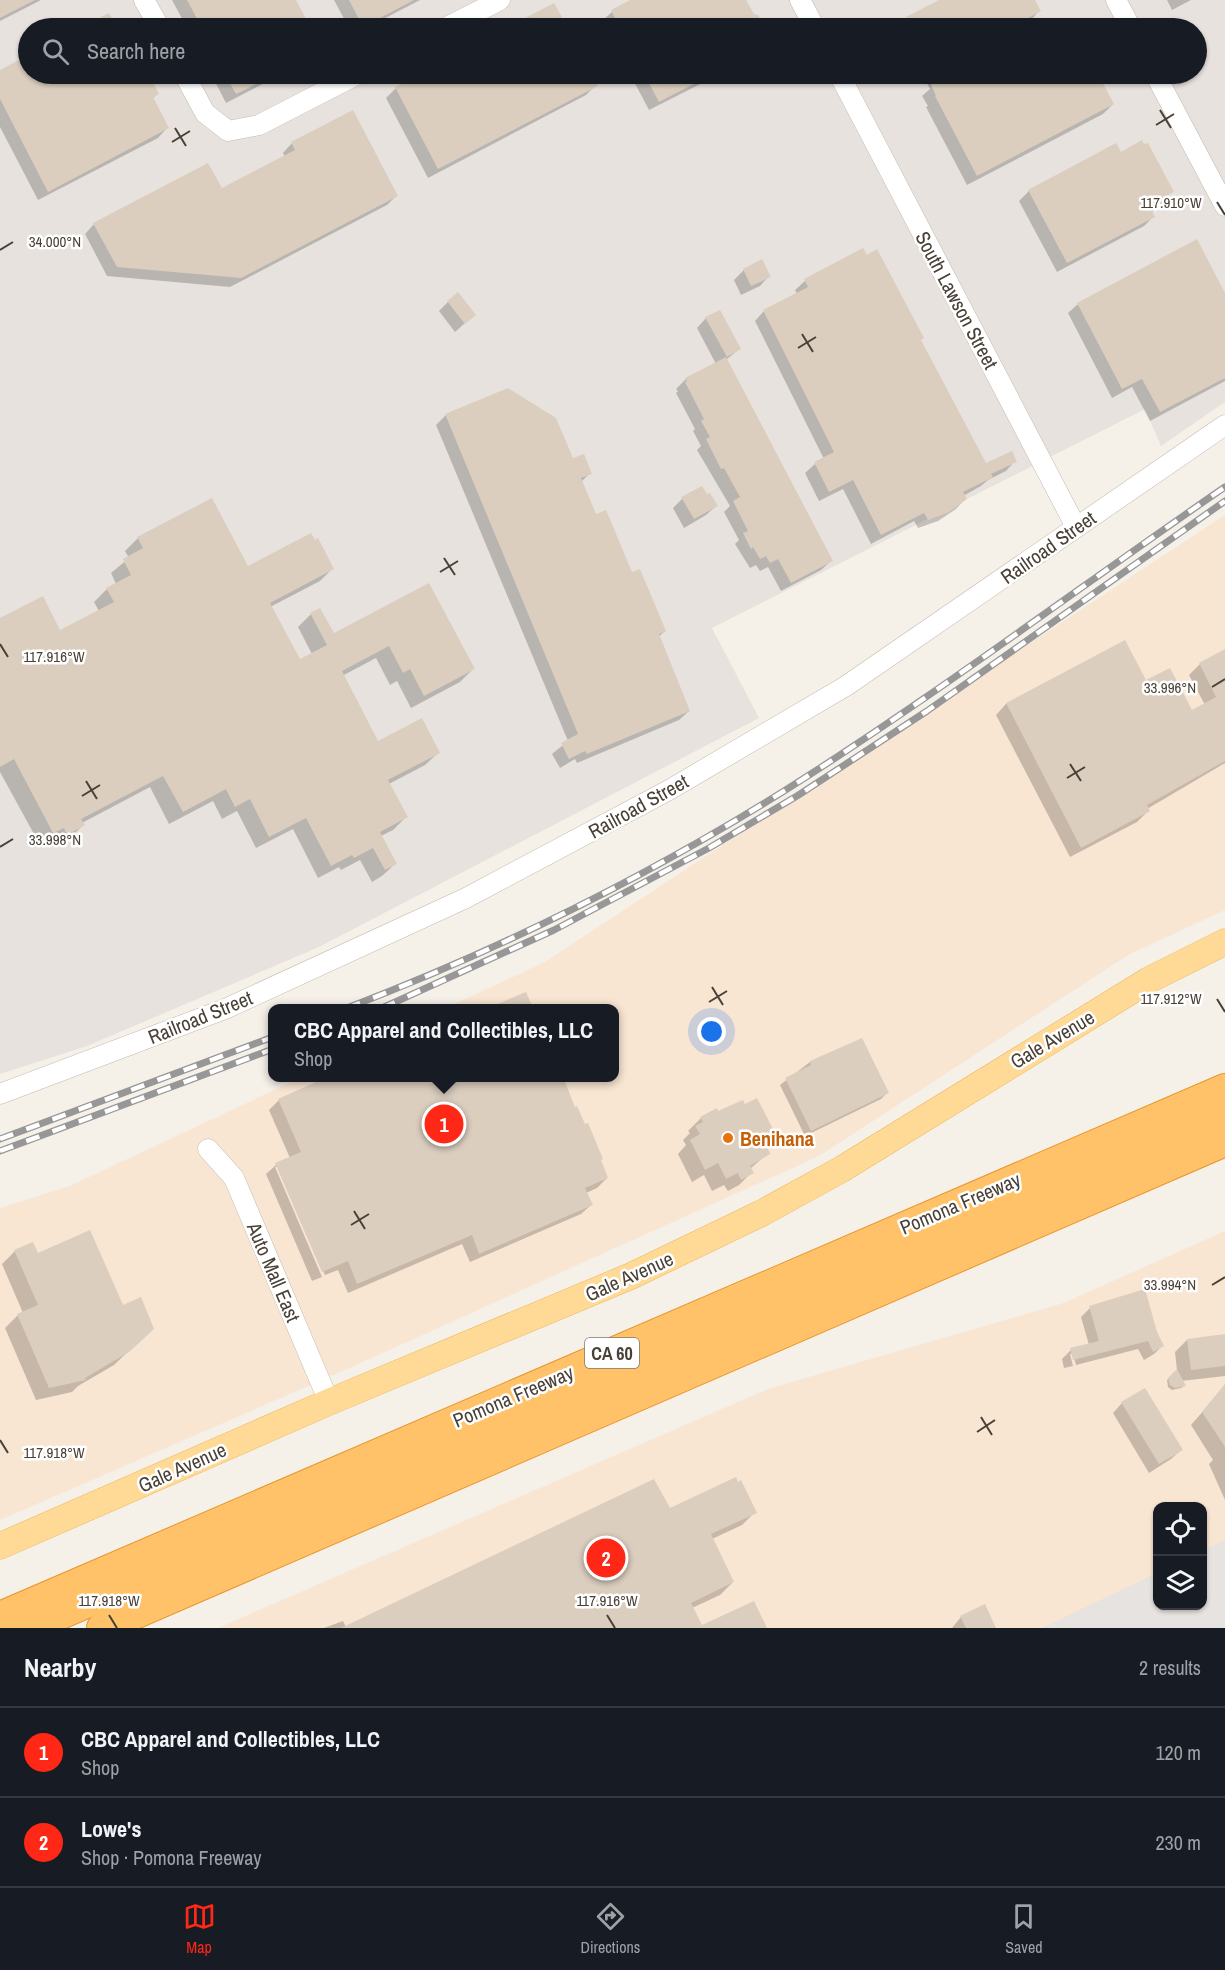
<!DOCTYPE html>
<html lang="en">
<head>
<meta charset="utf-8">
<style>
	:root { --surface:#171b24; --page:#242831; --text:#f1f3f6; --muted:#9ea1a6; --line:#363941; --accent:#ff2715 }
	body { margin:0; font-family:"Archivo Narrow",sans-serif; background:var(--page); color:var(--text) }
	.controls { position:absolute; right:18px; bottom:18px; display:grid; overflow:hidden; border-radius:12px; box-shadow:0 2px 4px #0004 }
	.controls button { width:54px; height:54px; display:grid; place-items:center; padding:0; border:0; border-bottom:2px solid var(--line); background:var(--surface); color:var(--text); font:30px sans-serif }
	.you { position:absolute; left:712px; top:1032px; width:21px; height:21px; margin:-15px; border:4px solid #fff; border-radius:50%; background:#1a73e8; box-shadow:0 0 0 9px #1a73e833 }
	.badge { display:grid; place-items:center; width:39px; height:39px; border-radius:50%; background:var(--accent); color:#fff; font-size:20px; font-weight:700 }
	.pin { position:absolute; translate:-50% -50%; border:3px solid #fff; box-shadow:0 2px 6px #0006 }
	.popup { position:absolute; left:268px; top:1004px; width:351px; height:78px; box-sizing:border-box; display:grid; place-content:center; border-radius:12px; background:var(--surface); filter:drop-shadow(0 2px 4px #0005); font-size:20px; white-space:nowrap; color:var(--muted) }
	.popup b { font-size:22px; color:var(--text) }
	.popup::after { content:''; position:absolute; left:50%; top:100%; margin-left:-12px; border:12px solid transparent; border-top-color:var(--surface) }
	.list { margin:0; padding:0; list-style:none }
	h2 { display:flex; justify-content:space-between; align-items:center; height:78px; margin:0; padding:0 24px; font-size:26px }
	h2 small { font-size:20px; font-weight:400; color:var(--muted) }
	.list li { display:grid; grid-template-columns:39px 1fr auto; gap:18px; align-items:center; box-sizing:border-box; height:90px; padding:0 24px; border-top:2px solid var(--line) }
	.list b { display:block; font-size:22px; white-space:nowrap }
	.list p { margin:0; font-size:20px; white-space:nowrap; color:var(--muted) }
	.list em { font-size:20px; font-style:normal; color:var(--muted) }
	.icon { flex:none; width:33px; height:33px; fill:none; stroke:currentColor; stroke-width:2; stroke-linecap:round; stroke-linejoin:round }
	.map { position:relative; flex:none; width:1225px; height:1628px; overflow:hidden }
	.search { position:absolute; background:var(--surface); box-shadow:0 2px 4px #0004; left:18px; right:18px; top:18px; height:66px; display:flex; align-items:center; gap:15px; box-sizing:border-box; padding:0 21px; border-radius:33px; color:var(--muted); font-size:22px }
	.sheet { height:258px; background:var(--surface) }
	nav { display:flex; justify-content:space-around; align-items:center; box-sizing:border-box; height:84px; border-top:2px solid var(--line); background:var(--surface); font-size:16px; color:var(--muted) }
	nav a { display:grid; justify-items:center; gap:3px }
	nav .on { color:var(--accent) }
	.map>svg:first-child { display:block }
</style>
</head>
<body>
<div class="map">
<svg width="1225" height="1628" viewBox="0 0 1225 1628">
	<rect width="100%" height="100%" fill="#f5f0e8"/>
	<g fill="#f8e5d2" fill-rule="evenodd">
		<polygon points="1225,515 1225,910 1128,955 819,1156 338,1373 0,1520 0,1208 70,1186 300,1078 615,1078 615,1008 446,1008 545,962"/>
		<path d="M1225 1231V1628H218L768 1389 1064 1303ZM1158 1506H1202V1606H1158Z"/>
	</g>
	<path fill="#e7e2dd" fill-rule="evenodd" d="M0 0H1225V402L1161 446 1145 409 712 628 759 718 319 947 87 1046 0 1074ZM28 28H1196V74H28Z"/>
	<polygon fill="#e6e3e0" points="1225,1540 1225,1628 1042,1628 1157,1573 1158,1606 1202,1606 1203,1551"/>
	<g fill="#0003">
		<polygon points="0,0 41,0 0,21"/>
		<polygon points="172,0 295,0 310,28 187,28"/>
		<polygon points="334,0 420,0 366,28 349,28"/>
		<polygon points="634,0 745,0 753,15 757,16 764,28 606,28 602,21 612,12"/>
		<polygon points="942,0 1034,0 1039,11 1030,21 1021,25 1023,28 898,28 907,18"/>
		<polygon points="1167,0 1191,0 1172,10"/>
		<polygon points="554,5 566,28 509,28"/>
		<polygon points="28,57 28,74 147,74 157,94 152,99 167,128 158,138 38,200 0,127 0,72"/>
		<polygon points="211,74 282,74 226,103"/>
		<polygon points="423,74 590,74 596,85 586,95 428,178 386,98 396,88"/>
		<polygon points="630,74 720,74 649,110"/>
		<polygon points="922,74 1099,74 1098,75 1113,104 1103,114 967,185 926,107 928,106 922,96 930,89"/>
		<polygon points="292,143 396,196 387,205 230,287 107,276 85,234 94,224 221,190 285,157 283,153"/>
		<polygon points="1120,154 1172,191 1151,213 1153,217 1144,226 1057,272 1019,201 1029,191"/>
		<polygon points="863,250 919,341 985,465 1015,461 1006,471 988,480 981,486 963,496 965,499 956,509 938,521 918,528 914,521 871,544 843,489 819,501 805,473 815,464 824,459 755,321 764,311 797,294 795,290 805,281"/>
		<polygon points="762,261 769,276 760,286 741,295 734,280 744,270"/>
		<polygon points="1225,296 1225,381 1150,421 1132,387 1112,398 1068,313 1078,304"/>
		<polygon points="448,302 474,315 455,332 439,311"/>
		<polygon points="706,318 739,349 726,360 831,561 821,570 781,591 768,567 760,571 756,565 750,568 735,544 739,540 724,512 730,506 697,450 701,446 693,431 695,429 676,393 678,391 676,389 686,379 716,364 697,328"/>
		<polygon points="446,415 572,460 590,473 581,482 595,516 665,631 658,637 689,711 679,720 577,763 575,759 560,768 552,754 568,741 436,425"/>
		<polygon points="682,499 716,506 706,515 684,528 673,508"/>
		<polygon points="138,538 247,568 332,569 320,581 270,607 299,661 312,654 298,627 311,614 333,635 429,585 473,669 460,682 411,708 397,681 390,685 376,658 342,676 377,743 438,753 425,765 389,784 406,817 393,830 381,836 395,864 382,876 372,882 360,860 341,870 339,867 318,878 293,829 256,848 237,811 222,819 213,801 169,824 150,787 82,823 83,825 70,838 54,847 50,839 40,845 0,772 0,620 60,632 99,611 94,602 107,589 116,584 111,573 129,558 125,551"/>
		<polygon points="1124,642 1145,682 1191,712 1205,705 1189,675 1200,664 1225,651 1225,763 1147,809 1148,811 1137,822 1070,857 996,715 1006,704"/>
		<polygon points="525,994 531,1008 492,1008"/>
		<polygon points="810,1062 887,1093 881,1099 805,1136 780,1085"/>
		<polygon points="279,1100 599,1161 607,1178 597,1188 586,1193 591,1205 581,1214 470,1262 462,1244 348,1293 338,1270 325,1275 278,1167 275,1167 322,1277 312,1281 266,1174 276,1165 290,1158 269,1110"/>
		<polygon points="718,1113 772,1131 763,1140 768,1153 750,1169 752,1172 739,1185 728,1191 724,1185 712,1191 704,1175 692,1182 678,1154 686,1145 683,1140 690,1133 688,1131 701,1118"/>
		<polygon points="32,1244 37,1255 139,1341 114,1365 78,1386 72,1392 36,1400 5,1328 18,1315 23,1313 2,1264 15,1251"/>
		<polygon points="1090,1308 1156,1332 1163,1345 1154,1354 1144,1360 1138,1349 1076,1365 1073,1354 1070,1354 1073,1366 1064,1368 1062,1359 1071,1350 1089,1345 1081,1317"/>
		<polygon points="1225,1335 1225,1376 1181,1381 1184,1386 1181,1388 1172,1390 1168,1387 1167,1380 1177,1370 1175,1352 1187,1340"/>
		<polygon points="1225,1386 1225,1500 1209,1464 1213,1460 1191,1425"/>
		<polygon points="1122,1403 1181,1450 1171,1459 1149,1473 1113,1413"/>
		<polygon points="669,1510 755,1512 742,1525 712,1539 733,1582 720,1595 692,1608 701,1627 762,1628 324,1628 343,1621 346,1627"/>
		<polygon points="961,1617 995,1628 952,1628"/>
	</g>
	<g fill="#dbcebf">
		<polygon points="0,0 35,0 0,18"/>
		<polygon points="187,0 296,0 311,28 202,28"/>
		<polygon points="349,0 414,0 363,27"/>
		<polygon points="630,0 746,0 754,14 758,15 765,28 620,28 611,10"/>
		<polygon points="939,0 1035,0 1041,11 1021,22 1024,28 912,28 906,17"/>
		<polygon points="554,3 568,28 506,28"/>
		<polygon points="109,13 117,28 80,28"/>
		<polygon points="28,55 28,74 149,74 159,94 153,97 169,128 48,192 0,99 0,70"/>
		<polygon points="225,74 276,74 236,94"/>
		<polygon points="420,74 591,74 598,86 438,169 395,87"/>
		<polygon points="644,74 713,74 659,102"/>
		<polygon points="936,74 1098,74 1114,104 977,176 935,96 936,96 931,85 940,80"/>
		<polygon points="353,110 398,196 241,278 117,267 93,223 208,163 222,188 295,150 291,142"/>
		<polygon points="1142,140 1144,144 1148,143 1174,192 1161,198 1163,203 1151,209 1155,217 1067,263 1028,190 1116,143 1121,152"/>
		<polygon points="1197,239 1225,293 1225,378 1160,412 1142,379 1122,389 1077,303"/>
		<polygon points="863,248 867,255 877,249 924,338 921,340 986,463 1012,451 1017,462 991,474 993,477 963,492 967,499 949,512 928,520 924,513 881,535 853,480 829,492 814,462 834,452 763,310 808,287 804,279"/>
		<polygon points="762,259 771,277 751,286 743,269"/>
		<polygon points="458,292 476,315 465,324 447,301"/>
		<polygon points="720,310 741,349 727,357 705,317"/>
		<polygon points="726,357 833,561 791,583 778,559 770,563 766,556 760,559 753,547 751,549 743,533 748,531 733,501 740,497 724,468 721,469 706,439 710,437 701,421 704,419 685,382 687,381 685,378"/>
		<polygon points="508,388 556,418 573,458 584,454 592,474 581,478 596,514 606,510 632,572 640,569 666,631 659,634 690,711 587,754 585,751 569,759 561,743 578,734 445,414"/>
		<polygon points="702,486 707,494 710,493 718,506 694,519 681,497"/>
		<polygon points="212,498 248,566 311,533 315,540 318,538 334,569 270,603 300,659 327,645 310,613 320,608 334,633 429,583 475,669 424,696 410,669 403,673 389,646 342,671 378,741 422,718 440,753 388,780 408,817 380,832 397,864 385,870 373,848 354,858 352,855 331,866 306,818 269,837 250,799 235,807 226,789 183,812 163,776 81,819 85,825 67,835 64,828 53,833 14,759 0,767 0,618 43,596 60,630 114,602 106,588 131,575 123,559 143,548 137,537"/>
		<polygon points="1125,640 1146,680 1170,668 1192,710 1216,697 1199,663 1225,649 1225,761 1147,805 1150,811 1081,848 1006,703"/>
		<polygon points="526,992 533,1008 488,1008"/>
		<polygon points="862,1038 889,1093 811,1131 785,1078 811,1065 810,1061"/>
		<polygon points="327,1077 563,1077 575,1107 577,1106 585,1124 588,1123 603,1159 601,1160 608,1178 585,1188 593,1205 479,1254 472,1235 357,1284 348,1261 322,1272 275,1163 301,1152 278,1099"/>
		<polygon points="757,1098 774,1131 764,1137 770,1154 750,1166 754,1173 741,1180 738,1173 726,1179 718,1163 705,1170 690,1140 700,1134 695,1126 703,1122 700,1117 717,1108 718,1111 743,1100 745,1104"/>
		<polygon points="90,1230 123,1305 141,1297 154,1329 129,1352 85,1378 86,1380 49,1388 17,1314 38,1305 14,1250 33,1242 38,1253"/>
		<polygon points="1145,1289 1157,1332 1164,1346 1153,1352 1148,1341 1073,1360 1070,1348 1099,1341 1089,1306"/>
		<polygon points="1225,1334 1225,1366 1191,1370 1187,1339"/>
		<polygon points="1177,1369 1186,1386 1175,1388 1170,1385 1168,1378"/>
		<polygon points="1225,1384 1225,1447 1202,1412"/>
		<polygon points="1145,1388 1183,1450 1159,1464 1121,1402"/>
		<polygon points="736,1477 738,1482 741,1480 757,1513 711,1534 734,1582 691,1603 702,1625 754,1601 767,1628 341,1628 654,1479 670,1508"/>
		<polygon points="985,1604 996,1628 966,1628 960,1616"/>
	</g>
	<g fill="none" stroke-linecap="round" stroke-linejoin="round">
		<g stroke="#c4baad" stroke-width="21">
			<g id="minor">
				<polyline points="144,0 160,28"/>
				<polyline points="800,0 815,28"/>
				<polyline points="1116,0 1131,28"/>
				<polyline points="445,28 500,0"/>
				<polyline points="184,74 205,113 228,131 259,125 358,74"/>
				<polyline points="839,74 1076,527"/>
				<polyline points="1155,74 1225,206"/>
				<polyline points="0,1094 225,1009 466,898 669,790 846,686 1225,425"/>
				<polyline points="208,1149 234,1178 329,1402"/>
			</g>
		</g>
		<g stroke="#ecb75f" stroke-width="27">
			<polyline id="major" points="0,1546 329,1402 631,1276 762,1213 842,1169 1149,980 1225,942"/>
		</g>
		<g stroke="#e8962f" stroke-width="32">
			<g id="highway">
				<polyline points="0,1617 1225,1089"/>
				<polyline points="28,1628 1225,1112"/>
				<polyline points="102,1628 1225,1141"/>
			</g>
		</g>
		<use href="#minor" stroke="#fff" stroke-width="20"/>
		<use href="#major" stroke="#ffda97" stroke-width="26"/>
		<use href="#highway" stroke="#ffc269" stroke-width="30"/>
		<g stroke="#979797" stroke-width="7">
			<g id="rail">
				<path d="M347 1008C499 950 646 877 784 791 935 696 1078 588 1225 487"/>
				<polyline points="382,1008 554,930 709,848 797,796 927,711 1225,501"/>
				<polyline points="0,1139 273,1037"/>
				<polyline points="0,1151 273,1049"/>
			</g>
		</g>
		<use href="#rail" stroke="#fff" stroke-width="4.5" stroke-dasharray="14" stroke-linecap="butt"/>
	</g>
	<path fill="none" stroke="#494036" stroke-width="2" d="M1160 110 1171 128M1156 125 1174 114M175 128 186 146M172 142 190 131M1217 202 1225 215M0 250 13 242M802 334 813 352M798 348 816 337M444 558 455 575M440 572 458 561M0 644 8 657M1212 687 1225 679M1070 764 1081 781M1067 778 1085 767M86 781 97 799M82 796 100 785M0 847 13 839M712 987 723 1005M1217 999 1225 1012M709 1002 727 991M354 1211 365 1229M351 1225 369 1214M1212 1285 1225 1277M981 1417 992 1435M977 1432 995 1420M0 1440 8 1453M109 1615 117 1628M607 1615 615 1628"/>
	<circle fill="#e8710a" stroke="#fff" stroke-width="2" cx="728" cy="1138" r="6"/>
	<g text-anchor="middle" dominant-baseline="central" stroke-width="5" stroke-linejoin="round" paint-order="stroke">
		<rect fill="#fff" stroke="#807972" stroke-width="1.5" x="585" y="1338" width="54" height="30" rx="4.5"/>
		<g font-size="18" font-weight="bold" fill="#494036">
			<text x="612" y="1353">CA 60</text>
		</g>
		<g font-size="20" fill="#494036" stroke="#fff">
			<text transform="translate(957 300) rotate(62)">South Lawson Street</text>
			<text transform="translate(1048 547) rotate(-35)">Railroad Street</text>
			<text transform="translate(638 806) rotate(-29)">Railroad Street</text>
			<text transform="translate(200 1017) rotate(-22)">Railroad Street</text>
			<text transform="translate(1052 1039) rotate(-31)">Gale Avenue</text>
			<text transform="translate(960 1203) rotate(-23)">Pomona Freeway</text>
			<text transform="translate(274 1272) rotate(67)">Auto Mall East</text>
			<text transform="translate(629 1276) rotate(-24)">Gale Avenue</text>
			<text transform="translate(513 1396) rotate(-23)">Pomona Freeway</text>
			<text transform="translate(182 1467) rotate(-24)">Gale Avenue</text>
		</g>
		<g font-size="20" font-weight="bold" fill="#c56008" stroke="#fff" text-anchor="start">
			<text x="740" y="1138">Benihana</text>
		</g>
	</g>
	<g font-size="15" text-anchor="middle" fill="#494036" stroke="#fff" stroke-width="5" stroke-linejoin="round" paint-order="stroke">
		<text x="1171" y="208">117.910°W</text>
		<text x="55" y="247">34.000°N</text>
		<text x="54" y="662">117.916°W</text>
		<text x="1170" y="693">33.996°N</text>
		<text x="55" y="845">33.998°N</text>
		<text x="1171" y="1004">117.912°W</text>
		<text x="1170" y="1290">33.994°N</text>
		<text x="54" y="1458">117.918°W</text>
		<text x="109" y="1606">117.918°W</text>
		<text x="607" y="1606">117.916°W</text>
	</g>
</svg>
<div class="controls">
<button><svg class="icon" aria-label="locate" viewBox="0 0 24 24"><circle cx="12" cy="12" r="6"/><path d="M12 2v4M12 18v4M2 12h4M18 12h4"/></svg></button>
<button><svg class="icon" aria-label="layers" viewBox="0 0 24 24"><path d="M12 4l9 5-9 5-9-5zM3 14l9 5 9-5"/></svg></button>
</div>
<div class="you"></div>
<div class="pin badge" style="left:444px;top:1124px">1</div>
<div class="popup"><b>CBC Apparel and Collectibles, LLC</b>Shop</div>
<div class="pin badge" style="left:606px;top:1558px">2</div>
<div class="search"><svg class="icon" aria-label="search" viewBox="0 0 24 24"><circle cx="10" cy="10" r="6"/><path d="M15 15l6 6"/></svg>Search here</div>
</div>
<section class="sheet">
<h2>Nearby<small>2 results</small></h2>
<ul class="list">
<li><span class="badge">1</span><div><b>CBC Apparel and Collectibles, LLC</b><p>Shop</p></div><em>120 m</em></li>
<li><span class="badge">2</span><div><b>Lowe's</b><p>Shop · Pomona Freeway</p></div><em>230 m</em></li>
</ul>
</section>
<nav>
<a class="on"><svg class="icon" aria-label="map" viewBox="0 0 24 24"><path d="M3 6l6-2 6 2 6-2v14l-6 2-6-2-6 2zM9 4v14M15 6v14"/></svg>Map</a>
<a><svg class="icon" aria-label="directions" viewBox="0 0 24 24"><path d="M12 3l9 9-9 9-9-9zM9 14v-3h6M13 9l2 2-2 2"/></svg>Directions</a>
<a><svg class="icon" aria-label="saved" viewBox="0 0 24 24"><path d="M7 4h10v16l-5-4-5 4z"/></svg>Saved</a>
</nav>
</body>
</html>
